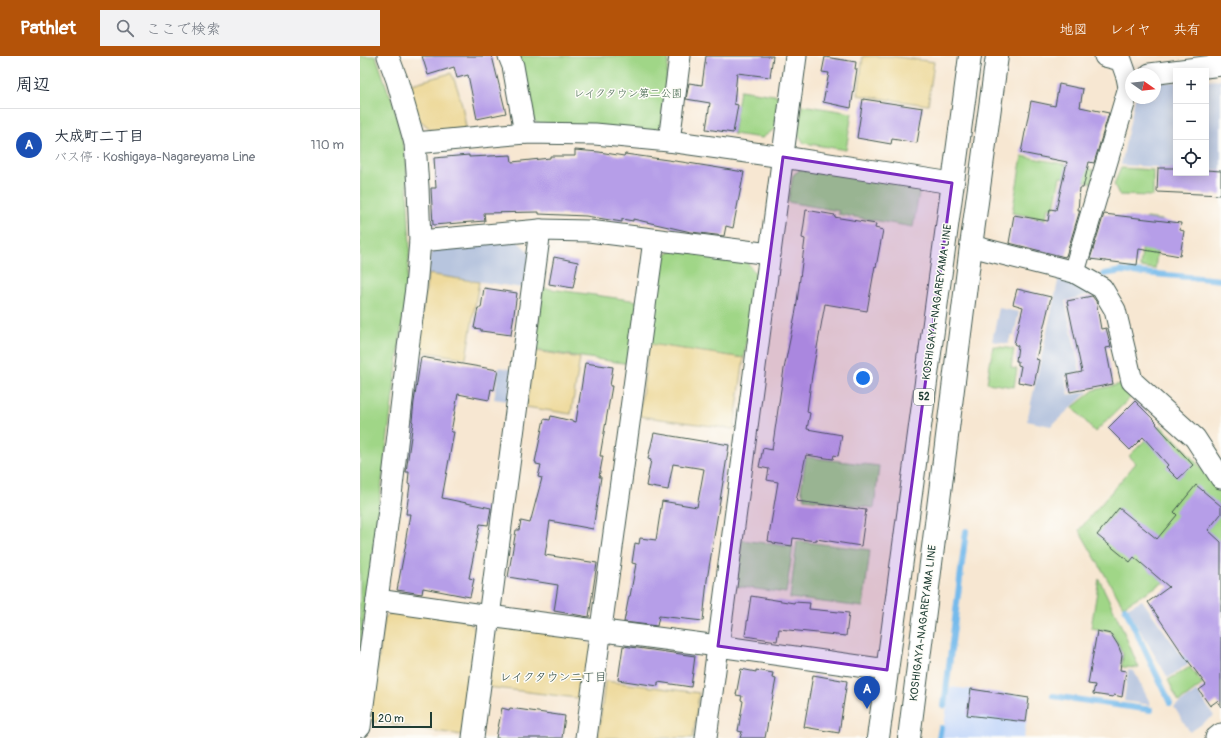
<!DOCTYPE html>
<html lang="ja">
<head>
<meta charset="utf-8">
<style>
	:root { --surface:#fff; --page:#f2f2f3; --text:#1f2937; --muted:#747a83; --line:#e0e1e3; --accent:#b45309 }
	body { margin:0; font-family:Pangolin,"Klee One",sans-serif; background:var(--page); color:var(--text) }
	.controls { position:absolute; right:12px; top:12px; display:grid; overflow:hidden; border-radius:0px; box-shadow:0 2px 10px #0003 }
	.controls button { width:36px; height:36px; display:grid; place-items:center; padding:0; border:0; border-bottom:1px solid var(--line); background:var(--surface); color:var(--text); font:20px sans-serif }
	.compass { position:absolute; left:765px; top:12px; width:36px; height:36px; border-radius:50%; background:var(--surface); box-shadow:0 2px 10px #0003; rotate:104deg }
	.scale { position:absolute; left:12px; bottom:10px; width:60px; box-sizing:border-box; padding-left:4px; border:2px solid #1f3d34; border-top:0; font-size:11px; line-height:14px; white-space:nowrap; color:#1f3d34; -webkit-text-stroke:3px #fdfcf7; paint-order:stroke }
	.you { position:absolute; left:503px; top:322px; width:14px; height:14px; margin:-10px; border:3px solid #fff; border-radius:50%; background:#1a73e8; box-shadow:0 0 0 6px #1a73e833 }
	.badge { display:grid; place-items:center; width:26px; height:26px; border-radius:50%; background:var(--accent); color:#fff; font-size:13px; font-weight:700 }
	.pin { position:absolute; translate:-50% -33px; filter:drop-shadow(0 1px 2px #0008) }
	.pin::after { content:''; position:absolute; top:21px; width:14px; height:12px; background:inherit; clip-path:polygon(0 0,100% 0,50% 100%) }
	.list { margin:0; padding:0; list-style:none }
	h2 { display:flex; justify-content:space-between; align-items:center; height:52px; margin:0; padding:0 16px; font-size:17px }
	h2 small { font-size:13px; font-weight:400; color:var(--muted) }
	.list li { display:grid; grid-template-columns:26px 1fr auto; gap:12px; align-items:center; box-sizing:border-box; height:72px; padding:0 16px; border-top:1px solid var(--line) }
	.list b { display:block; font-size:15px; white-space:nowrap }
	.list p { margin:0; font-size:13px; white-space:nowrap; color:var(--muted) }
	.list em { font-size:13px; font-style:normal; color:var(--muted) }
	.icon { flex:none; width:22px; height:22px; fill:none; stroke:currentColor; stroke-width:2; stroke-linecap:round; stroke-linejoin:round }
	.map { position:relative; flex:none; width:861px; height:682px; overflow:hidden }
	header { display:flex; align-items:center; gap:24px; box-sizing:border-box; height:56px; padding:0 20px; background:var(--accent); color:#fff }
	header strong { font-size:19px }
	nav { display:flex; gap:22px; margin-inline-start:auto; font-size:14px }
	.search { width:280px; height:36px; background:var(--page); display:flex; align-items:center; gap:10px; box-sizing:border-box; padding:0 14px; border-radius:0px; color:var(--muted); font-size:15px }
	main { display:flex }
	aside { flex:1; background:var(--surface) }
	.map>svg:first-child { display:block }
</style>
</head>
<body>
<header>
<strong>Pathlet</strong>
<div class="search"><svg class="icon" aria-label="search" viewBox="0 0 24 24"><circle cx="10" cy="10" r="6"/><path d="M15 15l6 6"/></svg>ここで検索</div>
<nav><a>地図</a><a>レイヤ</a><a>共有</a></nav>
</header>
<main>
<aside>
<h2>周辺<small></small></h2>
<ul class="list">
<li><span class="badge" style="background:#1a4fb4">A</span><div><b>大成町二丁目</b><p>バス停 · Koshigaya-Nagareyama Line</p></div><em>110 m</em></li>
</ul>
</aside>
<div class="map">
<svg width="861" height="682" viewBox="0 0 861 682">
	<rect width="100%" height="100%" fill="#fdfcf7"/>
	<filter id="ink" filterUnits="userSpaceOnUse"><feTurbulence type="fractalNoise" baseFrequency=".025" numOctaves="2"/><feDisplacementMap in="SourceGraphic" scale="8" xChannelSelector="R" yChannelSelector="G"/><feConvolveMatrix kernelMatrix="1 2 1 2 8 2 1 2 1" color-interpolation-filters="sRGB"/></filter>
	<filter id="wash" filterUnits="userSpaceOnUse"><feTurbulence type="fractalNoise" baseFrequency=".012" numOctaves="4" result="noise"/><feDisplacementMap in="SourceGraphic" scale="16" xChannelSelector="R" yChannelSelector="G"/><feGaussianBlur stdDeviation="0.9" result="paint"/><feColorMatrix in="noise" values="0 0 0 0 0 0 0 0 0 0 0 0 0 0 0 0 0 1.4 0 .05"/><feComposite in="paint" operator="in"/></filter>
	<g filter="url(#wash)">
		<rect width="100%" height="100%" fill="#f7e7d2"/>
		<polygon fill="#cbdcf9" points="590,631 670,640 664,682 582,682"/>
		<g fill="#b7c5de">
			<polygon points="861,24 861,114 846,113 846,25"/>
			<polygon points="795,26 816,26 816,112 761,109 775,42 795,42"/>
			<polygon points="156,184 170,197 163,232 68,218 70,199 79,190"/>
			<polygon points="699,221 729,232 730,238 705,245 720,315 705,320 709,339 729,335 691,370 667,365"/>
			<polygon points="639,252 659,256 654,279 651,279 648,288 632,285"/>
			<polygon points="139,311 154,314 148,345 134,343"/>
			<polygon points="782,544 822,600 849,583 854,590 808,622 767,552"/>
			<polygon points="768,614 774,615 791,649 764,645"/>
			<polygon points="837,635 854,660 830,676 814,651"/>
		</g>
		<g fill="#a0d687" stroke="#608a5e">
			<polygon points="0,0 16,0 28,35 32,42 46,101 50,192 44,254 0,597"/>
			<polygon points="157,0 309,0 301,70 293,76 183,69 174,65"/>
			<polygon points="380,34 421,40 416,72 402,82 373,78"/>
			<polygon points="442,49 492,57 486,94 444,87 438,78"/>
			<polygon points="662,100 734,114 732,127 700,121 694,152 688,151 686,163 652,157"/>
			<polygon points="761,112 793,114 793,140 759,139 754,128"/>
			<polygon points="441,113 560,131 553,171 478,158 479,155 428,146 433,119"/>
			<polygon points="786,162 801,164 795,213 780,211"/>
			<polygon points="313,194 384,202 396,218 384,302 289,288 301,202"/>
			<polygon points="183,232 278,245 270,308 175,294"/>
			<polygon points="633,290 654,293 651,312 657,313 654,331 627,327"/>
			<polygon points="761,328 771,341 735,376 713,351 734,334"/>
			<polygon points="800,369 821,389 856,429 861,438 861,493 763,550 719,474 776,407 769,400"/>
			<polygon points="446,401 519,410 514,452 445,443 441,433"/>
			<polygon points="382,484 433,491 426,537 375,530"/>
			<polygon points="437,485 510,494 503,551 430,542"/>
			<polygon points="739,523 760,567 779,612 762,611 763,597 760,594 760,591 750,575 731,572"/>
			<polygon points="830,611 843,628 819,646 808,624"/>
		</g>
		<g fill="#eeda9e" stroke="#868c69">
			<polygon points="503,0 531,0 574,6 568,49 498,39"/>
			<path d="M91 17C100 35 103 53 106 72L74 76 56 61 48 29Z"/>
			<polygon points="68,218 119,226 106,302 57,295"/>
			<polygon points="289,288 384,302 374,373 279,360"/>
			<polygon points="175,295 220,302 211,358 166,351"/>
			<polygon points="37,554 109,565 118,578 102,679 9,665 25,561"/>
			<polygon points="145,568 221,578 232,592 225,643 128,631 135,578"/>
			<polygon points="245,625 339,637 333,682 238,682"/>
		</g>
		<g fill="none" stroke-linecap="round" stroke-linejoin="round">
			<g stroke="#74baeb" stroke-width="6">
				<polyline points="744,218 762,215 861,224"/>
				<polyline points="765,552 810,647"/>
				<polyline points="693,640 791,654"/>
				<polyline points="584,650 606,475"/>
				<polyline points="579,682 581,672"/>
			</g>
		</g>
		<g id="blocks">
			<g fill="#b69ee8">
				<polygon points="62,0 132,0 146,57 117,63 108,19 97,22 94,11 68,19"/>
				<polygon points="346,0 413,0 410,21 377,17 374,48 378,49 373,77 346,73 350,47 326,43 329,27 342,29"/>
				<polygon points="465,1 496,6 495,13 497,13 491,52 463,46 469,17 462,16"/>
				<polygon points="699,28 723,33 720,51 749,57 734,107 729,106 723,132 720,132 718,154 720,154 706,200 705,200 705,201 649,187 654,159 688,165 690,153 696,154 707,106 661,97 671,45 695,50"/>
				<polygon points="503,43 563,52 557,87 532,83 531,88 497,82"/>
				<polygon points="215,94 239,96 264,100 265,98 322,106 384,116 373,172 366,170 364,180 331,176 273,163 273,165 262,163 262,166 226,160 179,158 179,156 124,157 125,165 73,169 71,132 76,132 74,102 109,99 109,101 151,99 152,106 190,102 190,100 215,100"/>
				<polygon points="798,112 816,112 816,117 846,117 846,114 861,115 861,139 797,136"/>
				<polygon points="446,154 475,159 474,161 516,168 515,172 523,174 516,211 515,210 507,255 465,248 452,319 447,356 450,357 447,373 482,379 478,400 474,399 473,403 446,399 436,445 506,454 501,490 456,483 456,485 433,482 432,490 413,487 413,486 408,485 418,426 407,424 409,413 399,411 403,392 412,394 424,313 436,254 445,183 442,182"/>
				<polygon points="744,158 821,167 820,174 824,175 820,200 779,193 777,209 730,203"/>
				<polygon points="194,201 218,206 213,232 189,228"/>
				<polygon points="124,232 157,237 151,279 121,275 121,273 114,272 118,252 121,252"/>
				<polygon points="657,233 691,241 676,303 679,304 674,329 658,326 661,310 658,309 658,305 656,305 658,290 654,288 663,251 653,248"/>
				<polygon points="732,240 736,245 741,273 746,272 751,291 746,292 753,328 710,336 707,319 722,316 707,245"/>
				<polygon points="61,301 138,314 134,334 131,333 129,344 98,338 91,376 94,376 82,442 131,452 128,469 120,468 109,522 114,523 110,541 63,532 62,538 37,534 46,487 45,487 50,458 46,458 50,429 48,428 49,416 46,416 53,366 52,365 54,346"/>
				<polygon points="225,307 253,311 250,330 252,330 240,400 243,400 239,421 241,421 233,473 190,465 185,499 237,507 229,561 194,555 198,529 148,521 156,474 159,474 161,465 170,467 182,422 178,421 181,409 176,408 176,406 175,406 184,363 190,364 191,360 216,366"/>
				<polygon points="775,345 797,367 796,368 833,409 818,423 806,411 808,409 783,381 770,394 748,372"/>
				<polygon points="294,377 347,386 347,385 369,389 347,524 343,565 299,560 297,570 264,566 269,540 270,540 276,508 272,507 275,487 279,488 280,482 296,484 302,445 337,451 344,413 313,408 308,434 286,430 291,404 288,403"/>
				<polygon points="836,429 861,450 861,458 848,474 861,486 861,651 857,645 850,650 839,634 846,629 823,598 788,546 809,531 774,501 770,506 737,479 759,452 797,483 817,459 814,456"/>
				<polygon points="391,540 434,547 434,546 450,547 449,553 489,557 486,580 419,573 417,585 385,580"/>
				<polygon points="737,575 751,578 758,589 762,599 760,614 766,615 762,641 754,639 753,641 733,638 735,629 728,628"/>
				<polygon points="263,590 335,600 331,631 298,626 298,630 258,624"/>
				<polygon points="381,613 396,616 396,614 413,617 412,622 416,623 405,682 380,682 382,676 378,675 383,645 381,644 382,640 376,639"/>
				<polygon points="453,619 487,625 479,677 444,671"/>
				<polygon points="611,633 669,642 666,666 607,659"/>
				<polygon points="142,652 149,654 150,652 205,660 202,682 136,682"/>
			</g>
		</g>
	</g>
	<g filter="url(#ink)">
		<use href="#blocks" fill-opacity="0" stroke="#3f564c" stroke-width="1"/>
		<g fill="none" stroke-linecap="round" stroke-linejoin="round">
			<g stroke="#3f564c" stroke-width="23">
				<g id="minor">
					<polyline points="149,0 153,10 165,77"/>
					<polyline points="790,18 861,9"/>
					<polyline points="309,85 320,0"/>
					<polyline points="55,87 165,77 235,78 309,85 423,101 592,127"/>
					<polyline points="60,185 180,174 229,175 410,198"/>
					<polyline points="611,190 714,216 742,232 755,254 772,325 835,382 861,422"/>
					<polyline points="714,216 769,31 767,21 761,4 745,0"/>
					<polyline points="17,544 129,560 358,590 527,614"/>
					<polyline points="0,671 31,439 48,292 56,232 60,185 58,131 55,87 37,24 28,0"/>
					<polyline points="113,682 180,174"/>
					<polyline points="226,682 294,184"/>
					<polyline points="346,682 436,0"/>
					<polyline points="856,682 861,678"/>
				</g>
			</g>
			<g stroke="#3f564c" stroke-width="24">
				<g id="primary">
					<polyline points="518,682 610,0"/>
					<polyline points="549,682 611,190 637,0"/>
				</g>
			</g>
			<use href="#minor" stroke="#fff" stroke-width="21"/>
			<use href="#primary" stroke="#fff" stroke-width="22"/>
		</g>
	</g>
	<path fill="#7b2cbf" fill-opacity="0.2" stroke="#7b2cbf" stroke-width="3" stroke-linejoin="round" d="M423 101 592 127 527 614 358 590Z"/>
	<g text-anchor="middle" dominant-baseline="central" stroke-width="3" stroke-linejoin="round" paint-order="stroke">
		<rect fill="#fdfcf7" stroke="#62766e" stroke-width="1" x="554" y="333" width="20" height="16" rx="3"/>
		<g font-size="10" font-weight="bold" fill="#1f3d34">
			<text x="564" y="341">52</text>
		</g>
		<g font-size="11" fill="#3f6349" stroke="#fdfcf7">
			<text x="268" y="37">レイクタウン第二公園</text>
		</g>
		<g font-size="11" fill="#1f3d34" stroke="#fdfcf7">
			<text transform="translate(577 246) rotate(-82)">KOSHIGAYA-NAGAREYAMA LINE</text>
			<text transform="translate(563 567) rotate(-83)">KOSHIGAYA-NAGAREYAMA LINE</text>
		</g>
		<g font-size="12" fill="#1f3d34" stroke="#fdfcf7">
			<text x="193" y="621">レイクタウン二丁目</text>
		</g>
	</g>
</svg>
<div class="controls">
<button>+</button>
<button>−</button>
<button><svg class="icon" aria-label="locate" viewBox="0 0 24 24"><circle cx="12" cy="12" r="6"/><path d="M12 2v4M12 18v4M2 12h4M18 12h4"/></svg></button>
</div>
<svg class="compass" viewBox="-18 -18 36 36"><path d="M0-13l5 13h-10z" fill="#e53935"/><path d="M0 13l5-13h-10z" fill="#747a83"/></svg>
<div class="scale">20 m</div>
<div class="you"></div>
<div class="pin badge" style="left:507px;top:653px;background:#1a4fb4">A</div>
</div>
</main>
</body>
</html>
